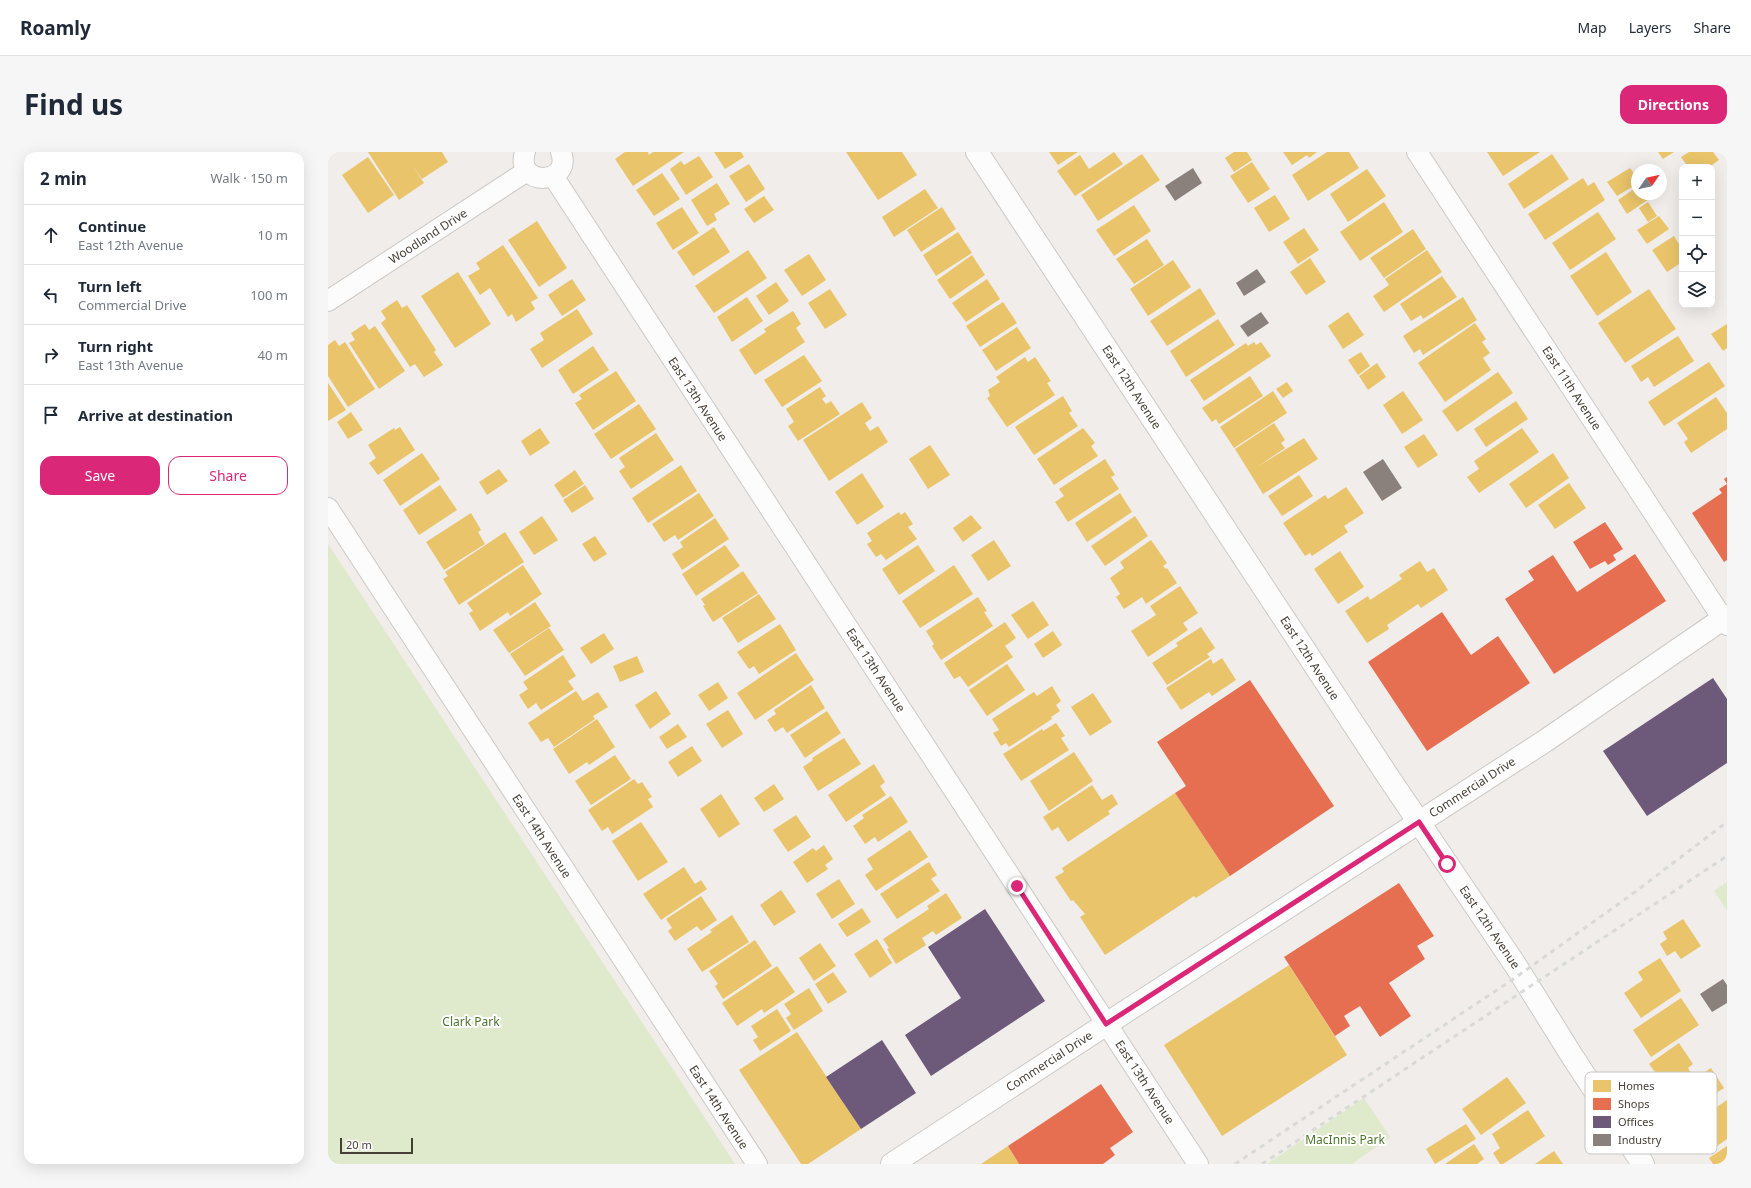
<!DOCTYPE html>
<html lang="en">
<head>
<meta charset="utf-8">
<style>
	:root { --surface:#fff; --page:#f6f6f7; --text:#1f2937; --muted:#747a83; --line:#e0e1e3; --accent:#db2777 }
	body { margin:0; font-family:"Noto Sans",sans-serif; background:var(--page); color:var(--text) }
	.controls { position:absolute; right:12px; top:12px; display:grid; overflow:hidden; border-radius:8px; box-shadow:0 4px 16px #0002 }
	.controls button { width:36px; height:36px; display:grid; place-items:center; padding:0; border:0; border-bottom:1px solid var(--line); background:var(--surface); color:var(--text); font:20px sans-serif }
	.compass { position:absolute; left:1303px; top:12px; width:36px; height:36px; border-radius:50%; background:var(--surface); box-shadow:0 4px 16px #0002; rotate:56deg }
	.scale { position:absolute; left:12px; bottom:10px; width:73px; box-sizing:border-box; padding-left:4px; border:2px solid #463f36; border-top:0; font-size:11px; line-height:14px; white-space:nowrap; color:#463f36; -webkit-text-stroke:3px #fff; paint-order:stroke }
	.stop { position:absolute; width:12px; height:12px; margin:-9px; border:3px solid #db2777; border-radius:50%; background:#fff }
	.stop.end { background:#db2777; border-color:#fff; box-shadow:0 1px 4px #0008 }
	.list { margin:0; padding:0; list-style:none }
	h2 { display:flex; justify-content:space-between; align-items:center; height:52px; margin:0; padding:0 16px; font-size:17px }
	h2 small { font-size:13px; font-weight:400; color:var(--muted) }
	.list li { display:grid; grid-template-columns:26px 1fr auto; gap:12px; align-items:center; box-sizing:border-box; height:60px; padding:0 16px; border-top:1px solid var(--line) }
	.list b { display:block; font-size:15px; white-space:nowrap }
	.list p { margin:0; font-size:13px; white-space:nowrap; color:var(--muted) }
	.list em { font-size:13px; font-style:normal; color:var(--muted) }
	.actions { display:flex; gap:8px; padding:12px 16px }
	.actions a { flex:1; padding:9px 0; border:1px solid var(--accent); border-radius:12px; text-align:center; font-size:14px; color:var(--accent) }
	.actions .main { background:var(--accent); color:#fff }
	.icon { flex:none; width:22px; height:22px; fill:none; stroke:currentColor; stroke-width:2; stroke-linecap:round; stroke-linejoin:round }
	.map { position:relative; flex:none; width:1399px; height:1012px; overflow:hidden; border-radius:12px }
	header { display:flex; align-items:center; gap:24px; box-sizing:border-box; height:56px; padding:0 20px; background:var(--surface); border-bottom:1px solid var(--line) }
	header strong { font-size:19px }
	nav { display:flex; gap:22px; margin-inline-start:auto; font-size:14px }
	.intro { display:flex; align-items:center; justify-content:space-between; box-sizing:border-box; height:96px; padding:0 24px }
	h1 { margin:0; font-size:28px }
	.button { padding:10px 18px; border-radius:12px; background:var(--accent); color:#fff; font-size:14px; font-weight:700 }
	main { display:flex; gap:24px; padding:0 24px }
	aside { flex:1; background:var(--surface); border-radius:12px; box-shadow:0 4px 16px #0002 }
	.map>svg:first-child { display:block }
</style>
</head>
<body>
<header>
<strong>Roamly</strong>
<nav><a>Map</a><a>Layers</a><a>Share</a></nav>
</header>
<div class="intro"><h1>Find us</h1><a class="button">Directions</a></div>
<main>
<aside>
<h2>2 min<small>Walk · 150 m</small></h2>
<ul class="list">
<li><svg class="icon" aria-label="ahead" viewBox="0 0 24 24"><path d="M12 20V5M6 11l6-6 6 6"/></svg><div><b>Continue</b><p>East 12th Avenue</p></div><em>10 m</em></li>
<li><svg class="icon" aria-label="left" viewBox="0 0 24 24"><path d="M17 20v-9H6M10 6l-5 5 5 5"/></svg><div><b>Turn left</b><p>Commercial Drive</p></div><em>100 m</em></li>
<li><svg class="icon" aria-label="right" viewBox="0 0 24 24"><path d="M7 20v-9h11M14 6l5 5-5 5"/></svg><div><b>Turn right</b><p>East 13th Avenue</p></div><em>40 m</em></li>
<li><svg class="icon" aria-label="arrive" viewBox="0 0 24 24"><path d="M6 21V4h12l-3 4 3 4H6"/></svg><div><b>Arrive at destination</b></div></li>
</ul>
<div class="actions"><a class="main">Save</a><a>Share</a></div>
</aside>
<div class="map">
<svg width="1399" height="1012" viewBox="0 0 1399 1012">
	<rect width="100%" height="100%" fill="#f0edea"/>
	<g fill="#dfe9cb">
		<polygon points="0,392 407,1012 0,1012"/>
		<polygon points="1399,730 1399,758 1386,739"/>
		<polygon points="1036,946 1062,985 1024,1012 939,1012"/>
	</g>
	<g fill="#e9c46a">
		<polygon points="40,0 114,0 120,10 94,27 84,13 96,31 71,48"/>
		<polygon points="297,0 320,0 321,3 325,0 356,0 305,34 287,7"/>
		<polygon points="386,0 413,0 416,5 397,17"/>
		<polygon points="518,0 574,0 589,23 550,48"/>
		<polygon points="721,0 750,0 730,13"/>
		<polygon points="786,0 795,12 747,44 729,19 752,3 761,17"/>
		<polygon points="906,0 919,0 924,8 906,20 897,6"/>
		<polygon points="955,0 989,0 981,6 979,3 964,13"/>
		<polygon points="999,0 1021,0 1031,16 980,49 964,23"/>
		<polygon points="1159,0 1212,0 1175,24"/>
		<polygon points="1330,0 1346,0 1335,7"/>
		<polygon points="1361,0 1385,0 1391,8 1381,15 1360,15 1353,5"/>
		<polygon points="814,2 832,28 770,69 753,43"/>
		<polygon points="1224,2 1241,27 1196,57 1180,32"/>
		<polygon points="371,4 385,25 358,43 342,17 353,9 356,13"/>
		<polygon points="40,5 66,43 40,61 14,23"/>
		<polygon points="924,10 942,37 920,51 902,24"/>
		<polygon points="421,12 437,37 418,50 401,24"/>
		<polygon points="1302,16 1309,26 1309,32 1289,44 1279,30"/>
		<polygon points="1039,17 1058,44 1020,70 1002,42"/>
		<polygon points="334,21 352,47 326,64 308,38"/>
		<polygon points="1255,26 1260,34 1266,30 1277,48 1217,88 1200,62"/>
		<polygon points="389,31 402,52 386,62 389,68 379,74 363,48"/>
		<polygon points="1309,35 1309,42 1318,42 1321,47 1299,62 1290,48"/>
		<polygon points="597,37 610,56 566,85 554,65"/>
		<polygon points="947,43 962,67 941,80 926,56"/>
		<polygon points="436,44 446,58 426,71 416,57"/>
		<polygon points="1056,50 1075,80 1032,109 1012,80"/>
		<polygon points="1320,50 1329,64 1320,70 1311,56"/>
		<polygon points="806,53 823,79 786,104 768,78"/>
		<polygon points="354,55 371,81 345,98 328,71"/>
		<polygon points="614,55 628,77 593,100 579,78"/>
		<polygon points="1270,60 1288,87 1242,118 1224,91"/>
		<polygon points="1331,64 1341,77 1319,92 1309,78"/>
		<polygon points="209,69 239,116 211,135 180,88"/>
		<polygon points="386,75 402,100 365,124 349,100"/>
		<polygon points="976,76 991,98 970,112 955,90"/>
		<polygon points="1085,77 1098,97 1056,126 1042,106"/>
		<polygon points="630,80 644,101 608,124 595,103"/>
		<polygon points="1346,84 1354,97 1354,110 1339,120 1324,98"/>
		<polygon points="819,87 836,113 806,132 788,107"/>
		<polygon points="175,93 210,146 203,150 207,157 188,170 184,162 180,165 162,136 152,143 140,124 152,117 148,111"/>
		<polygon points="420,98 439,126 386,161 367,134"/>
		<polygon points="1099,98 1114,120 1056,160 1045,144 1061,133 1057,127"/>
		<polygon points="1278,100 1304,140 1269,164 1242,124"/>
		<polygon points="481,102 498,128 474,144 456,118"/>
		<polygon points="644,103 657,123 622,147 609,128"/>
		<polygon points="982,106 998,130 978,143 962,120"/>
		<polygon points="845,108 863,135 820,164 802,137"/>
		<polygon points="130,120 163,172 127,196 93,144"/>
		<polygon points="1114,124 1129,145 1095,167 1093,163 1083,169 1072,152"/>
		<polygon points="244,127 258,148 234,164 220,143"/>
		<polygon points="659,127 672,147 638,170 624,151"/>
		<polygon points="448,130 461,149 441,163 428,144"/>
		<polygon points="872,136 888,162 839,194 822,169"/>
		<polygon points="502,137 519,163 497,177 480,151"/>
		<polygon points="1321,137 1348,177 1297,211 1270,171"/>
		<polygon points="419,145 435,169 404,190 389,165"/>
		<polygon points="1135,145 1149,168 1095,203 1092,197 1086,201 1075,184"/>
		<polygon points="69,148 74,156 79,153 108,198 106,200 115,213 96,225 87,212 82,215 53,171 58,167 53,159"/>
		<polygon points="675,150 689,171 652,195 638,174"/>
		<polygon points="249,157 265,182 214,216 202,197 216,188 212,181"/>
		<polygon points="465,159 473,172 468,176 477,190 427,223 411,198 438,180 436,177"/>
		<polygon points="1020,160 1036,183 1015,197 1000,174"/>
		<polygon points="890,167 907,193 858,225 842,199"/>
		<polygon points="1147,171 1158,187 1154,190 1162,201 1155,206 1163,218 1117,250 1090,211"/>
		<polygon points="37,172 41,178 47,174 77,219 51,237 21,191 27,188 23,181"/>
		<polygon points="1399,172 1399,196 1395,199 1383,182"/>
		<polygon points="689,175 703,196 668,219 654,198"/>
		<polygon points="1350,184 1366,209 1326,235 1320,225 1313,230 1303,214"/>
		<polygon points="7,188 11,194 17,190 47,237 20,255 0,224 0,193"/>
		<polygon points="926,190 928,193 933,190 943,204 876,249 862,228 918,191 920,194"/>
		<polygon points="265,194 281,218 245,242 230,218"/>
		<polygon points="1033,200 1042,214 1030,223 1020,208"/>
		<polygon points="476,203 494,229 454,255 436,228"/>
		<polygon points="697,205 700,210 707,205 723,229 719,231 727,243 679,275 659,246 662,244 660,238 672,230 668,225"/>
		<polygon points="1381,210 1397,234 1336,274 1320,250"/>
		<polygon points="1049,211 1058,225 1040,238 1031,224"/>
		<polygon points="288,219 308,249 265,278 247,251 254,247 251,243"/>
		<polygon points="1170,220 1185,241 1129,280 1114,259"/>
		<polygon points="922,224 935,244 891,272 888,267 884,270 874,256"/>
		<polygon points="959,230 965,239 955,246 948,237"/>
		<polygon points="0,231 18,258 0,269"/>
		<polygon points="492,235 498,244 494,247 498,252 503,249 512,262 470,289 460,274 466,270 458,257"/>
		<polygon points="945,239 959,261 906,296 892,275"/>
		<polygon points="1075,239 1095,268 1074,282 1055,253"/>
		<polygon points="735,244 744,259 741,261 750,274 706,303 687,275"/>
		<polygon points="1388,245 1399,261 1399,277 1363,301 1356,290 1360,287 1349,271"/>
		<polygon points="1188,249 1200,267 1158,295 1146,277"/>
		<polygon points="534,250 544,266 537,271 542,279 550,274 560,290 501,329 475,288"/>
		<polygon points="311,252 328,277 283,307 266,282"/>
		<polygon points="23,260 35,278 20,287 9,270"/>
		<polygon points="946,271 957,288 953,291 957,296 929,315 976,286 990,307 935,342 907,297"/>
		<polygon points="72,275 87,298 50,323 41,311 48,306 40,293 66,276 67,278"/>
		<polygon points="212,276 222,291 202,304 193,289"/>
		<polygon points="755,276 767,291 763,294 770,304 726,333 709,307"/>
		<polygon points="1194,276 1211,300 1151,341 1139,325 1151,317 1146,309"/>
		<polygon points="328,281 346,308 303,337 291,319 297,315 291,306"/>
		<polygon points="1096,282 1110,303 1090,316 1076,295"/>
		<polygon points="602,293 622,323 600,337 581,307"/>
		<polygon points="94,301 112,327 72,354 55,328"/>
		<polygon points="1225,301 1241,326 1198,356 1181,332"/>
		<polygon points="777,307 787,323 783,325 791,337 740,370 727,350 736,344 731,337"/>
		<polygon points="353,313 369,339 320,371 304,346"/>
		<polygon points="171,317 180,329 159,343 151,330"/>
		<polygon points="247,318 256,332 235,346 226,333"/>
		<polygon points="534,321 556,355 529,373 507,340"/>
		<polygon points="971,323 985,344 954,364 940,344"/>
		<polygon points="1241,331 1258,356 1227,377 1210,353"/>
		<polygon points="112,333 129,358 91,383 75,358"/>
		<polygon points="257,333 266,347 244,361 235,348"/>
		<polygon points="1018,335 1036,361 1016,374 1020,380 984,404 982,401 977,404 955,371 997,343 1000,347"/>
		<polygon points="371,341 386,364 350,388 347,383 336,390 324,372"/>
		<polygon points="792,341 804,360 759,390 747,371"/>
		<polygon points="571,360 573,363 577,360 585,372 580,375 589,387 558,408 553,402 548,405 539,392 544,389 539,381"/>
		<polygon points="143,361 153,378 150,380 157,392 116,418 98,390"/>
		<polygon points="643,363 654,376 635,390 625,376"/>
		<polygon points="214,364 230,388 206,403 191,380"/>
		<polygon points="807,364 820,384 777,414 763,394"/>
		<polygon points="387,366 401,387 354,418 344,402 355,395 352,390"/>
		<polygon points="177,380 196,410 131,453 115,427 120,424 117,420"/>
		<polygon points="267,384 279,402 266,410 254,392"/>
		<polygon points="666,388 683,414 660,429 643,403"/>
		<polygon points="823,388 839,411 835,414 838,417 839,416 849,431 818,452 814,445 796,457 788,445 792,442 782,426 796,416 792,410"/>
		<polygon points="397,393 412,414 368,444 354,422"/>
		<polygon points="590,393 607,419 571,443 554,417"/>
		<polygon points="1012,399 1036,435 1010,452 986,417"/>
		<polygon points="1092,409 1099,420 1106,416 1120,438 1093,456 1090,452 1059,473 1061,477 1039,491 1017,459 1040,444 1042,448 1074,427 1071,423"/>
		<polygon points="195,413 214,442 182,464 180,460 152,479 141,461 145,459 139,451"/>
		<polygon points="626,413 645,442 592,476 574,449"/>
		<polygon points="415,419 430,441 385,470 375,454 377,453 373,447"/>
		<polygon points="852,434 870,461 855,471 860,478 820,505 803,479 828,463 822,454"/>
		<polygon points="431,442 448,467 410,491 394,466"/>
		<polygon points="650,445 659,459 656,460 665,474 613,508 604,494 606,492 598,479"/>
		<polygon points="705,449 721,473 700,487 683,463"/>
		<polygon points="207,450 223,474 181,501 165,478"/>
		<polygon points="677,470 688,486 677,494 685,505 640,535 632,524 626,527 616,511"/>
		<polygon points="452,472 468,498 431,522 426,514 421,517 409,500"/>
		<polygon points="873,475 887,496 879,502 882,505 839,533 824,511 850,494 848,491"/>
		<polygon points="221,476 236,498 197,524 182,502"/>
		<polygon points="725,479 734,493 715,506 706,492"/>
		<polygon points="276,481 286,497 263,512 252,496"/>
		<polygon points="468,501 486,528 427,568 409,541"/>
		<polygon points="235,503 248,524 240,529 246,537 213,558 208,551 200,557 191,543 200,537 195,530"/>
		<polygon points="309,504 316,520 292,530 285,514"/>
		<polygon points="894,506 908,528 884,544 881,540 853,558 838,536 883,507 885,512"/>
		<polygon points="679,512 697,538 659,564 641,538"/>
		<polygon points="390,530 400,546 381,559 370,543"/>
		<polygon points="483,533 497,556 459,581 455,575 447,580 439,568 448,562 446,558"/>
		<polygon points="724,534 733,549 728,553 732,559 723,565 724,567 681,595 678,591 673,594 665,581 671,578 664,567 706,540 709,544"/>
		<polygon points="248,539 255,549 270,540 280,555 265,564 267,567 226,595 220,586 213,590 200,571"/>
		<polygon points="328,539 343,562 322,577 307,553"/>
		<polygon points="765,541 784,570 762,584 743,555"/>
		<polygon points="400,558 415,582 394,596 378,572"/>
		<polygon points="499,559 513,581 477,606 462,583"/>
		<polygon points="269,567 287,595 261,613 259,610 241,622 225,597"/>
		<polygon points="728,571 737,584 733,586 741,598 693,629 675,602 714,577 715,579"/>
		<polygon points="350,572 359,585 339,597 331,585"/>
		<polygon points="516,586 533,612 490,639 475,615 485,608 484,606"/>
		<polygon points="364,594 374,609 350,625 340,610"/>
		<polygon points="746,600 765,629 721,659 702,629"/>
		<polygon points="287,603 303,627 263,653 247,629"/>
		<polygon points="546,612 557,630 552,634 558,643 518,670 500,643"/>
		<polygon points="306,627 310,632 314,630 324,645 320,647 325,655 284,682 280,675 274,679 260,658"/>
		<polygon points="446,632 456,647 436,660 426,646"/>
		<polygon points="764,633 774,648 784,642 790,652 780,659 782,662 740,690 730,675 724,679 715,665"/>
		<polygon points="847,641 902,724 868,746 866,744 777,803 752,765 757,762 745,748 743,749 727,725 736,720 734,716"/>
		<polygon points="393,642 412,672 391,686 372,657"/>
		<polygon points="563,644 580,670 550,690 547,685 537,692 525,674 536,666 534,663"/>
		<polygon points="468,663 483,685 460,700 445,678"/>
		<polygon points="313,670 340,710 310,729 284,689"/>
		<polygon points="582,678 600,705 548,739 537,723 545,717 539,707"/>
		<polygon points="496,693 505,707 497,713 500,717 479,731 465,710 485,696 488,699"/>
		<polygon points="601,710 609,723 603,727 612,739 569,767 552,742"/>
		<polygon points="356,715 367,732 373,728 379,737 333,768 315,742"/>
		<polygon points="511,727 527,752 504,767 488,742"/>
		<polygon points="453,738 468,760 446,774 432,753"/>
		<polygon points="618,741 634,766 608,783 605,779 594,786 598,793 568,812 559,797 561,796 555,787 601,757 599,754"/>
		<polygon points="373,744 389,768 373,779 369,774 347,789 340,779 344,776 338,767"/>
		<polygon points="534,756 543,770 519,785 510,772"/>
		<polygon points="404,763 421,790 374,820 359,797 384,780 382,778"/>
		<polygon points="1355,767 1373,794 1353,807 1347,799 1339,804 1332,792 1339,787 1335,780"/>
		<polygon points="549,787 564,811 542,826 526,802"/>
		<polygon points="427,788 444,814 395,847 387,834 390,832 381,819"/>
		<polygon points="492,791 508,814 486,829 471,806"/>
		<polygon points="1332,806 1353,839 1313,866 1296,841 1315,828 1310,820"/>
		<polygon points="961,813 1019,903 894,984 836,893"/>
		<polygon points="449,814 467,840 436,861 434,857 409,874 394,851"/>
		<polygon points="505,820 519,840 500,852 487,832"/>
		<polygon points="481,836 495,859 466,878 458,866 463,862 456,852"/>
		<polygon points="1353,846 1371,873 1323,905 1305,878"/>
		<polygon points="449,857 463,879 432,899 425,888 430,885 423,874"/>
		<polygon points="469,880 533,977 480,1012 473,1012 411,918"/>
		<polygon points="1351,891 1365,912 1360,916 1363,921 1340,938 1332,927 1329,929 1324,922 1327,920 1321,912"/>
		<polygon points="1383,916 1396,936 1355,963 1342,943"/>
		<polygon points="1179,925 1198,951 1153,983 1134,957"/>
		<polygon points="1399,948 1399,987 1385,997 1374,980 1377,978 1370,968"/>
		<polygon points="1200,958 1217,984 1175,1012 1172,1012 1165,1001 1172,996 1164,982"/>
		<polygon points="1138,972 1148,987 1107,1012 1098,997"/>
		<polygon points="1146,992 1156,1007 1149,1012 1117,1012"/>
		<polygon points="680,994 691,1012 653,1012"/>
		<polygon points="1399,994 1399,1012 1385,1012 1381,1006"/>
		<polygon points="1226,999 1235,1012 1207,1012"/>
	</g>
	<g fill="#e76f51">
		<polygon points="1399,325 1399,408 1396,410 1364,361 1394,341 1391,337 1399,332 1396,327"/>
		<polygon points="1277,370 1295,397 1285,403 1288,408 1280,413 1277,409 1262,417 1245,390"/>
		<polygon points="1307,402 1338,449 1226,522 1177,447 1206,428 1200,419 1225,403 1249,440"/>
		<polygon points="1114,460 1143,503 1170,484 1202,531 1099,599 1040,510"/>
		<polygon points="922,528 1006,654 902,724 847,641 858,634 829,590"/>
		<polygon points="1071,731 1106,784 1089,794 1097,807 1061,831 1083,864 1052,885 1032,854 1016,864 1022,874 1007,884 956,805"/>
		<polygon points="773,932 805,980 782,996 787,1003 775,1012 691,1012 680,994"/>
	</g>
	<g fill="#6d597a">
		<polygon points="1385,526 1399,547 1399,611 1319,664 1275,599"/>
		<polygon points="657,757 717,849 603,924 577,883 633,846 600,795"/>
		<polygon points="554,888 588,941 533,977 498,925"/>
	</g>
	<g fill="#8a817c">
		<polygon points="865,16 874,31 847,49 837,34"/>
		<polygon points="929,117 938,130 916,144 908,131"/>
		<polygon points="933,160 941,171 920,185 912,174"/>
		<polygon points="1055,307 1074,336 1054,349 1035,320"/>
		<polygon points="1395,827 1399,833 1399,851 1384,860 1372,842"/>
	</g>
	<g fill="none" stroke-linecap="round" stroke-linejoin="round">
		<g stroke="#ccc9c6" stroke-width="22">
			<g id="minor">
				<path d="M197 0C186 35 245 34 233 0"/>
				<polyline points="1089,0 1399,473"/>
				<polyline points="225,24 870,1012"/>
				<polyline points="0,149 199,19"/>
				<polyline points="0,356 429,1012"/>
			</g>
		</g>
		<g stroke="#ccc9c6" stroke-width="24">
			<g id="tertiary">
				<polyline points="649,0 1059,623 1188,814 1244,904 1315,1012"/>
				<polyline points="564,1012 803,856 1217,589 1399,464"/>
			</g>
		</g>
		<use href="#minor" stroke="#fdfcfc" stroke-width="20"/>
		<use href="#tertiary" stroke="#fdfcfc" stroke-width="22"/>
		<g stroke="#d9d9d8" stroke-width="3" stroke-dasharray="5 5" stroke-linecap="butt">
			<polyline points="907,1012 1184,828 1303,743 1399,670"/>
			<polyline points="934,1012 1399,704"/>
		</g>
	</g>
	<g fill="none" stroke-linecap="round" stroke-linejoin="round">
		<polyline stroke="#db2777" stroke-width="5" points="689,734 778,872 1091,670 1119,712"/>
	</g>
	<g text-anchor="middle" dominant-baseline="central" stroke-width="4" stroke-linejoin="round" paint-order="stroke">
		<g font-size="12" fill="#463f36" stroke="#fff">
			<text transform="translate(100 84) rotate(-33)">Woodland Drive</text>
			<text transform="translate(804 235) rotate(57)">East 12th Avenue</text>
			<text transform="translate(1244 236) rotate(57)">East 11th Avenue</text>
			<text transform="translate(370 247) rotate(57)">East 13th Avenue</text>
			<text transform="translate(982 506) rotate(57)">East 12th Avenue</text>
			<text transform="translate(548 518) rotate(57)">East 13th Avenue</text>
			<text transform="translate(1144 635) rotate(-33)">Commercial Drive</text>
			<text transform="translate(214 684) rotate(57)">East 14th Avenue</text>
			<text transform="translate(1162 775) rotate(56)">East 12th Avenue</text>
			<text transform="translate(721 909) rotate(-33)">Commercial Drive</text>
			<text transform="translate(817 930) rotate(57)">East 13th Avenue</text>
			<text transform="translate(391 955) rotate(57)">East 14th Avenue</text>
		</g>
		<g font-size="12" fill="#4c752c" stroke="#fff">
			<text x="143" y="869">Clark Park</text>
			<text x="1017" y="987">MacInnis Park</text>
		</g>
	</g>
	<rect x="1257" y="920" width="132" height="82" rx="6" fill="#fff" stroke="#c8c5c3" stroke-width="1"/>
	<rect x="1265" y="928" width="18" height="12" fill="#e9c46a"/>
	<rect x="1265" y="946" width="18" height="12" fill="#e76f51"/>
	<rect x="1265" y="964" width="18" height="12" fill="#6d597a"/>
	<rect x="1265" y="982" width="18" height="12" fill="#8a817c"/>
	<g font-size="11" fill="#463f36">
		<text x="1290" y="938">Homes</text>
		<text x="1290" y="956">Shops</text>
		<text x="1290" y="974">Offices</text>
		<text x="1290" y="992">Industry</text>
	</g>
</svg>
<div class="controls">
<button>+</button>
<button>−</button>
<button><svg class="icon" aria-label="locate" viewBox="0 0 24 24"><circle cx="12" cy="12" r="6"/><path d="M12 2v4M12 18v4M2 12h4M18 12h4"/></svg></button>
<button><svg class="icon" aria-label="layers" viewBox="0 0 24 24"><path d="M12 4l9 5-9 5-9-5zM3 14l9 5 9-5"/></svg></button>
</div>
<svg class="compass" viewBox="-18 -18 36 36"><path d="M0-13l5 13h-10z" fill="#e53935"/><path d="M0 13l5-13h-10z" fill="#747a83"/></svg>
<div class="scale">20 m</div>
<div class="stop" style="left:1119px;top:712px"></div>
<div class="stop end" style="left:689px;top:734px"></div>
</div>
</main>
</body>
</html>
